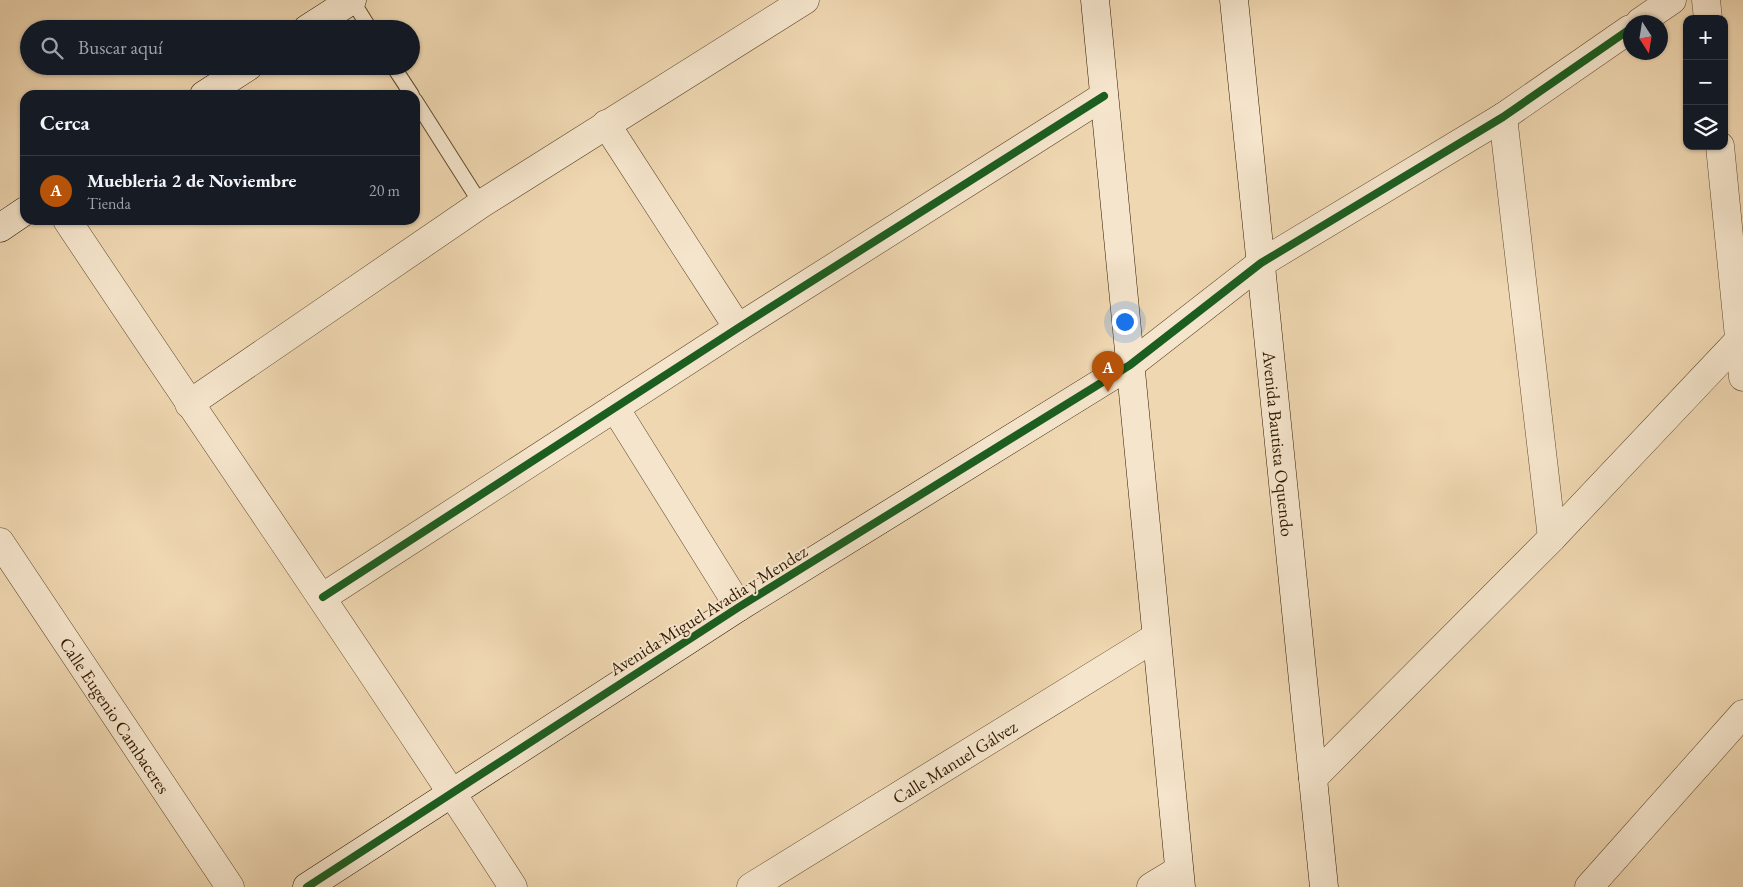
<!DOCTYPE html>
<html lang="es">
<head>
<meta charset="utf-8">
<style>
	:root { --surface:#171b24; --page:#20242c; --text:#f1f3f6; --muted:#9ea1a6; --line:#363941; --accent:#b45309 }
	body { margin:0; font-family:"EB Garamond",serif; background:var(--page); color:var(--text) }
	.controls { position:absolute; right:15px; top:15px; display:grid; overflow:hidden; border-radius:10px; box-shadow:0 1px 4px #0004 }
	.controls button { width:45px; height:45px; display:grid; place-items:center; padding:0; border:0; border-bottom:1px solid var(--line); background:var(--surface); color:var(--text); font:25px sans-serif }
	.compass { position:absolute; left:1623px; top:15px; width:45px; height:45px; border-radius:50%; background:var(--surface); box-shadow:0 1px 4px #0004; rotate:168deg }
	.you { position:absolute; left:1124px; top:321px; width:18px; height:18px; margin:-12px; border:4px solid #fff; border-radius:50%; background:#1a73e8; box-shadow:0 0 0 8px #1a73e833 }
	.badge { display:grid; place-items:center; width:32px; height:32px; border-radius:50%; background:var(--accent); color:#fff; font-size:16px; font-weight:700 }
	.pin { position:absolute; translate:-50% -41px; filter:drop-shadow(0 1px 2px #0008) }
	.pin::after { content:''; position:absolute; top:26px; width:18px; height:15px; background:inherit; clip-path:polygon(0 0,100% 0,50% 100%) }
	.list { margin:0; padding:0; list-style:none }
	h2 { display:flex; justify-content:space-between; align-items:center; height:65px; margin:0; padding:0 20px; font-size:21px }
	h2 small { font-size:16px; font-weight:400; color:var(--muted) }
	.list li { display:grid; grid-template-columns:32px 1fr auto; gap:15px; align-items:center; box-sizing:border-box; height:70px; padding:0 20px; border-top:1px solid var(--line) }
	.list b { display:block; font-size:19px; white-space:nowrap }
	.list p { margin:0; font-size:16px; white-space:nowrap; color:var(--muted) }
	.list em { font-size:16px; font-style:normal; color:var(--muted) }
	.icon { flex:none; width:28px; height:28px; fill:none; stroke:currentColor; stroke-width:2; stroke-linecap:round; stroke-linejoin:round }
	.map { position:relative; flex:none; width:1743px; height:887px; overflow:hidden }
	.search { position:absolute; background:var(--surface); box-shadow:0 1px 4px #0004; left:20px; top:20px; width:400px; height:55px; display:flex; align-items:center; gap:12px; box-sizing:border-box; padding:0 18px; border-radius:28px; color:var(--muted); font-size:19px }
	.panel { position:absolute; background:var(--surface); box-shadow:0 1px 4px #0004; left:20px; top:90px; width:400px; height:135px; border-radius:15px }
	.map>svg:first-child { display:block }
</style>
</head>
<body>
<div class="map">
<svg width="1743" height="887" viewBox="0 0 1743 887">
	<rect width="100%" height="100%" fill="#efd7b1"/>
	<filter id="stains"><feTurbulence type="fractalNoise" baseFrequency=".004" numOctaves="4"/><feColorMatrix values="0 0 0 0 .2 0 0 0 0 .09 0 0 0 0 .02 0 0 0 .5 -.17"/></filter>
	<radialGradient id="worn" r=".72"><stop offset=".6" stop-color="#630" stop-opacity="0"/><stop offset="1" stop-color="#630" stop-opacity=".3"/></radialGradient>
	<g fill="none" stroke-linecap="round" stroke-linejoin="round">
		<g stroke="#60492c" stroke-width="16">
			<g id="lane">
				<polyline points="352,0 370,29"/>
				<polyline points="393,66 412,95"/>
				<polyline points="415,100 481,204"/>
			</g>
		</g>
		<g stroke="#60492c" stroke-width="29">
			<g id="street">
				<polyline points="1706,0 1708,19"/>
				<polyline points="1640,22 1672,0"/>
				<polyline points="1503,117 1552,538"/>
				<polyline points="606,124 738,328"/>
				<polyline points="1720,146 1743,377"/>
				<path d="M67 220C215 443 368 662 513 887"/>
				<polyline points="1130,365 1261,263 1503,117 1630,29"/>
				<polyline points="189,404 481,204 805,0"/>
				<polyline points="615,408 739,607"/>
				<path id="s1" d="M0 542 230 887"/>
				<polyline points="323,597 738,328 1104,96"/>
				<polyline points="1313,778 1552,538 1743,336"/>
				<path id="s2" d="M751 887 1156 637"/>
				<polyline points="1151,887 1179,870"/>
				<polyline points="1589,887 1743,714"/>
			</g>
		</g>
		<g stroke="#311a00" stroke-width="29">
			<g id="secondary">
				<polyline points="1095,0 1181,887"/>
				<path id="s3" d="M1234 0 1324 887"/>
				<polyline points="307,29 352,0"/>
				<polyline points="204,95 249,66"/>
				<polyline points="0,228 25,211"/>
				<polyline points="307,887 739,607 1130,365"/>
			</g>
		</g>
		<use href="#lane" stroke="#f5e5cc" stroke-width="14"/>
		<use href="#street" stroke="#f5e5cc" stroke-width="28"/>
		<use href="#secondary" stroke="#f5e5cc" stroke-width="28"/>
		<g stroke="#f5e5cc" stroke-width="11">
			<g id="cycleway">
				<polyline points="323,597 738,328 1104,96"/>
				<polyline points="307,887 739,607 1130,365 1261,263 1503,117 1630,29"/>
			</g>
		</g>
		<use href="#cycleway" stroke="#1b5e20" stroke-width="8"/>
	</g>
	<g text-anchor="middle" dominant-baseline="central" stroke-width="4" stroke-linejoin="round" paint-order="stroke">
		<g font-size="18" fill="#311a00" stroke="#f5e5cc">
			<text stroke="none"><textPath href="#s3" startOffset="446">Avenida Bautista Oquendo</textPath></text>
			<text transform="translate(708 610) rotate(-32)">Avenida Miguel Avadia y Mendez</text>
			<text stroke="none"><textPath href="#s1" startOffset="208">Calle Eugenio Cambaceres</textPath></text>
			<text stroke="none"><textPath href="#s2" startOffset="239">Calle Manuel Gálvez</textPath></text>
		</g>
	</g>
	<rect width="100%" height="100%" filter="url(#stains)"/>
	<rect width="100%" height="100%" fill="url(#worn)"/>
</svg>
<div class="controls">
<button>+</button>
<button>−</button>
<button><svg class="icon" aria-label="layers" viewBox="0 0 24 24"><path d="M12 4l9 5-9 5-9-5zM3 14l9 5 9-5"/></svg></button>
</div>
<svg class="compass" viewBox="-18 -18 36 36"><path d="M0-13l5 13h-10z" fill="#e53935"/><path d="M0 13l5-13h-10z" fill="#9ea1a6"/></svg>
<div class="you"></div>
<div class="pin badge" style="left:1108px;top:392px">A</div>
<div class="search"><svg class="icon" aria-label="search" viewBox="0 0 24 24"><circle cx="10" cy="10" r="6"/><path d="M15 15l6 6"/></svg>Buscar aquí</div>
<section class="panel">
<h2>Cerca<small></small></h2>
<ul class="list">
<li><span class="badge">A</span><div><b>Muebleria 2 de Noviembre</b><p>Tienda</p></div><em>20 m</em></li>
</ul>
</section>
</div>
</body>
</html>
